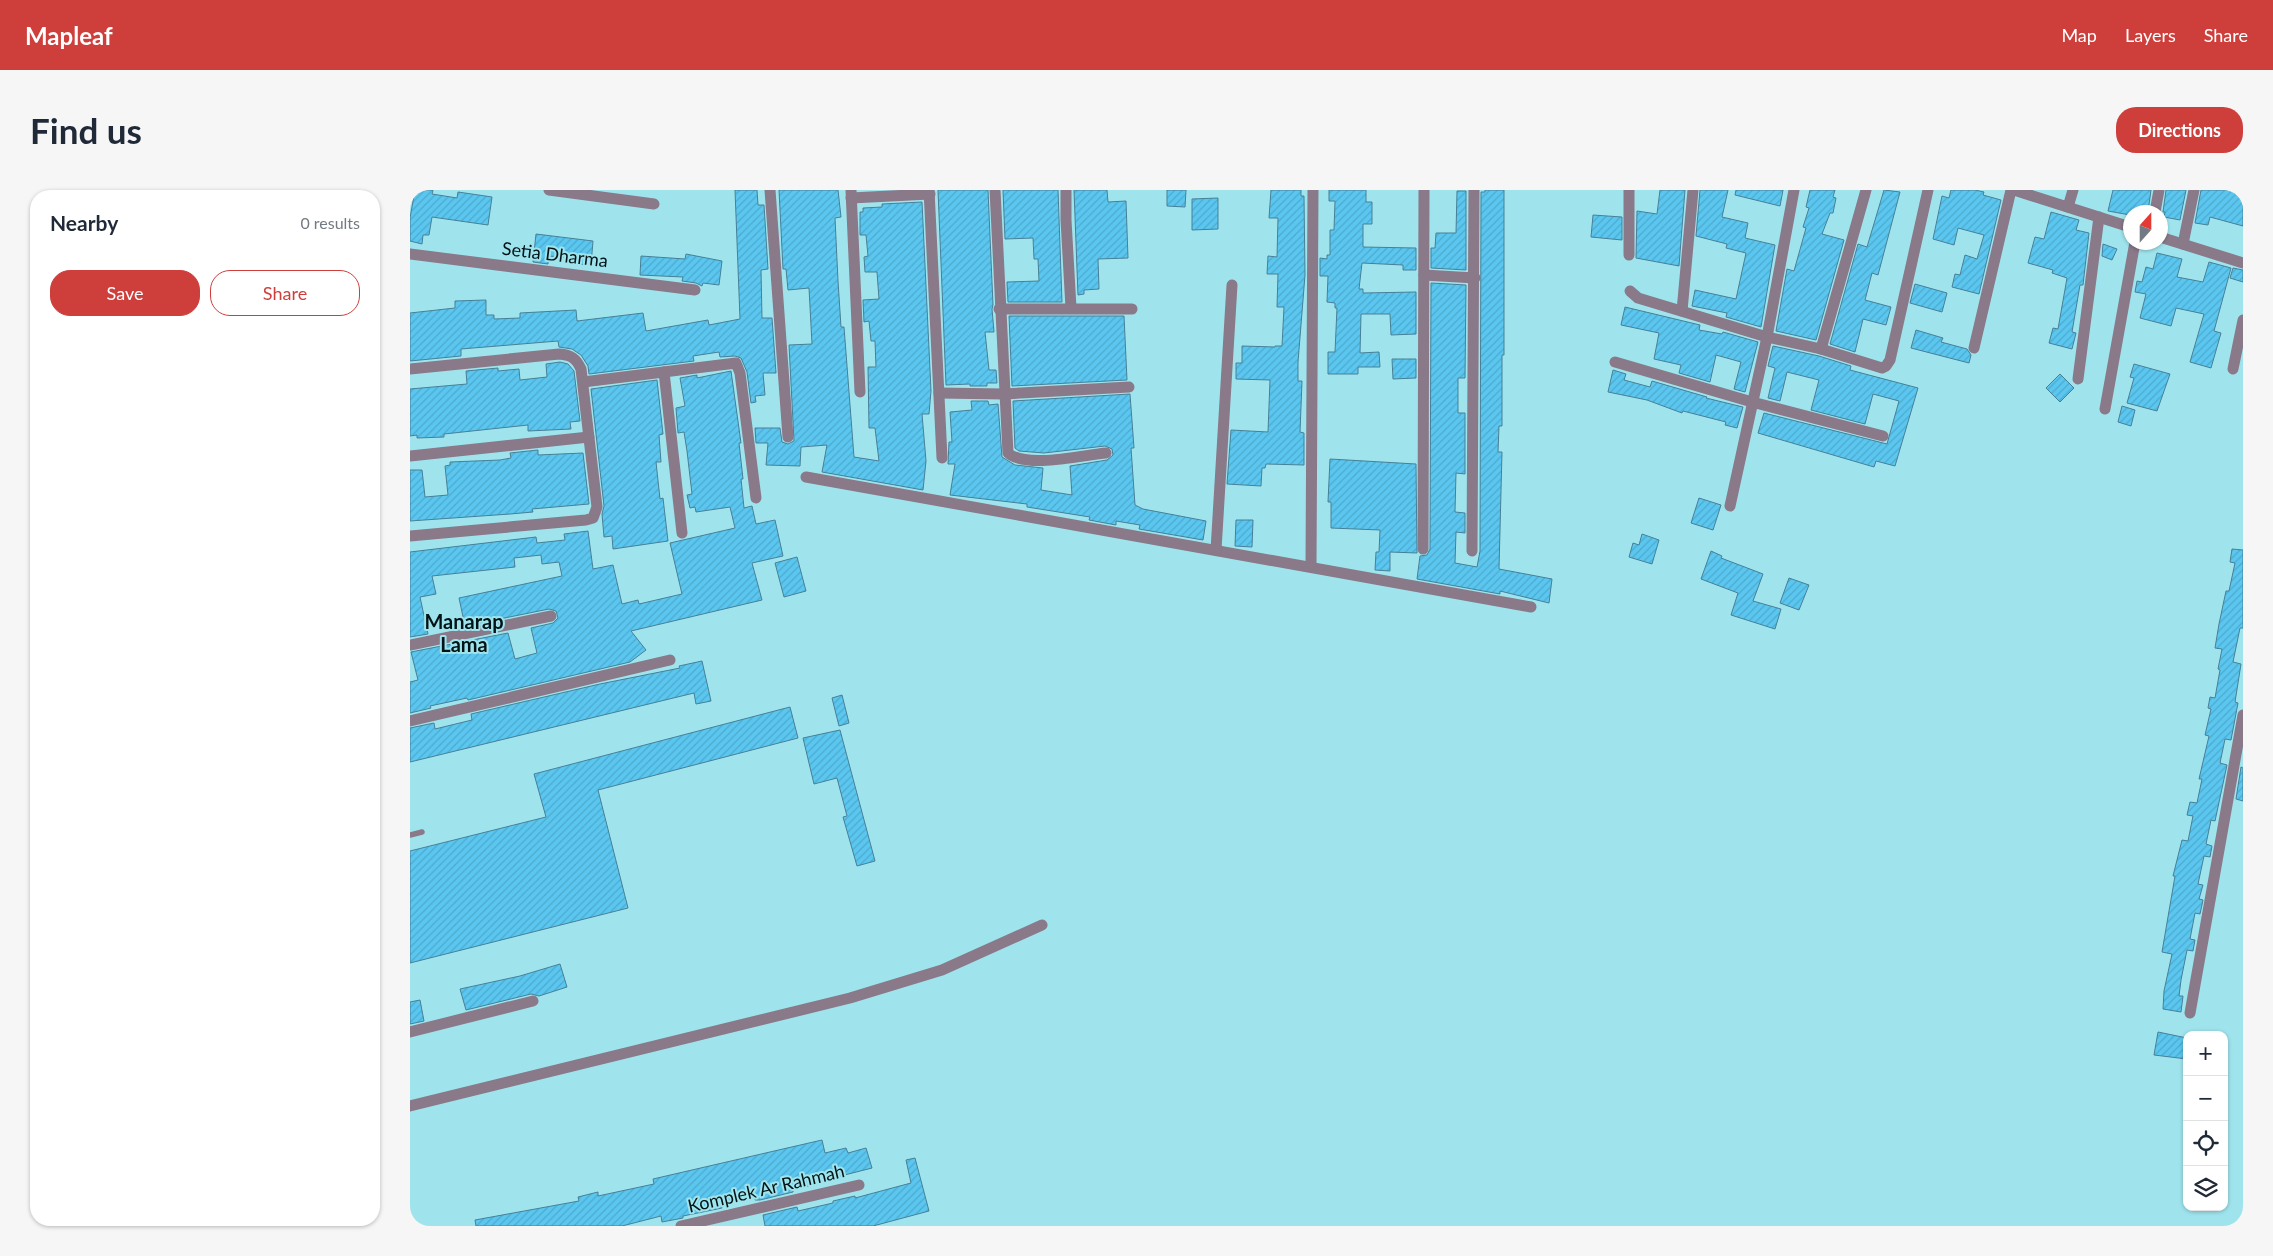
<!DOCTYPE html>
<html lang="en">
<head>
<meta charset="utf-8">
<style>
	:root { --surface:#fff; --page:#f6f6f7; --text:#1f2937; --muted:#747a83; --line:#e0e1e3; --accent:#ce3f3c }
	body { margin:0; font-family:Lato,sans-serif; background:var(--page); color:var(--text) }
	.controls { position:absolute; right:15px; bottom:15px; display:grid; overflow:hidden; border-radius:10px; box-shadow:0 1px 4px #0004 }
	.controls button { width:45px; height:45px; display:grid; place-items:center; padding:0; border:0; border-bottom:1px solid var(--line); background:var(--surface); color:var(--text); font:25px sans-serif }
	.compass { position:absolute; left:1713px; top:15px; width:45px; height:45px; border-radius:50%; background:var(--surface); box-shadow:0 1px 4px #0004; rotate:21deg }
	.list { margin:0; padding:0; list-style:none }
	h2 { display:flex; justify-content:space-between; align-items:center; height:65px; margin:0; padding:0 20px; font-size:21px }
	h2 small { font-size:16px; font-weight:400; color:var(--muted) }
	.actions { display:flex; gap:10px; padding:15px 20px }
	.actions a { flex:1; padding:11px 0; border:1px solid var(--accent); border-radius:20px; text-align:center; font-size:18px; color:var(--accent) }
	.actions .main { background:var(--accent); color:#fff }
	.icon { flex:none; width:28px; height:28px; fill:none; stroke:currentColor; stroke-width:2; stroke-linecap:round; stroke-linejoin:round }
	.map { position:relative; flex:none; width:1833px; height:1036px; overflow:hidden; border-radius:20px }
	header { display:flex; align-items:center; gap:30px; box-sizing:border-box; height:70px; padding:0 25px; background:var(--accent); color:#fff }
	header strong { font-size:24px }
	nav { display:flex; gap:28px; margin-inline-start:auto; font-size:18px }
	.intro { display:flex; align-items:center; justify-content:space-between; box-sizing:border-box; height:120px; padding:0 30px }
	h1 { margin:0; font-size:35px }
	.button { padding:12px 22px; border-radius:20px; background:var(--accent); color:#fff; font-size:18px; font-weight:700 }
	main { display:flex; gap:30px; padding:0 30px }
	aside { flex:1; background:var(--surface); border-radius:20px; box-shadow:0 1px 4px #0004 }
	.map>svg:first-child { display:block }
</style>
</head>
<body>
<header>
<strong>Mapleaf</strong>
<nav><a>Map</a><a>Layers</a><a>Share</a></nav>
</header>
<div class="intro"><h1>Find us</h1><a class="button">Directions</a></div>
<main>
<aside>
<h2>Nearby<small>0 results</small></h2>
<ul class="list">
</ul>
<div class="actions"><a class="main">Save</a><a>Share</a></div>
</aside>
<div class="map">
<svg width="1833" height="1036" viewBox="0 0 1833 1036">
	<defs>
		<pattern id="building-hatch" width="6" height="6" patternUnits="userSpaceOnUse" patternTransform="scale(1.25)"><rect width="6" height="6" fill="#5bc7f0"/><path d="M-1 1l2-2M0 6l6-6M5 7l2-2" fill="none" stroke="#4daacd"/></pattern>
	</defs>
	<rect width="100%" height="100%" fill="#9fe4ed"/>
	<g fill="url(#building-hatch)" stroke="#468097">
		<polygon points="5,0 23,0 22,4 47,8 48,2 82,7 78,35 22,27 19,45 13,45 12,54 0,51 0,28"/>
		<polygon points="325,0 347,0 348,15 354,15 358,79 351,80 352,128 362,128 366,183 353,183 355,205 345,206 346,212 341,213 337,182 331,168 325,166 310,167 309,162 283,166 284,171 179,184 178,176 171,165 162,159 149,157 148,151 51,159 51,166 0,171 0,123 45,118 45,111 76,110 76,125 84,125 84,129 110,128 110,123 166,120 167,131 233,123 236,141 298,130 299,135 330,129"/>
		<polygon points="369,0 428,0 431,27 425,28 428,91 431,137 434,137 444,267 469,271 465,238 459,238 458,177 466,177 465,151 461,151 459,131 454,132 453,110 469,109 467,82 455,82 454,67 458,66 456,45 450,45 450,22 453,22 453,18 472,17 472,14 512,12 521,201 519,224 512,224 516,271 513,300 412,282 417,255 391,257 390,276 356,275 358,253 346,253 345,238 370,238 372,252 378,254 384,251 379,155 402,154 399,98 378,100 376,79 373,79"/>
		<polygon points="528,0 578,0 583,115 582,119 584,142 575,142 579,180 586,180 587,193 577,193 577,196 560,196 560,194 536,195"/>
		<polygon points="593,0 648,0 652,112 598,112 597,92 629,91 628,69 624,69 623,48 595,49"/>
		<polygon points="664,0 697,0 698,12 716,11 718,68 688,69 689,99 674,100 674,104 668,105"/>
		<polygon points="757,0 776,0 775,17 757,16"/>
		<polygon points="861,0 891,0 891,6 894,6 895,85 888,172 888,191 892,191 890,242 894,243 894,275 856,274 855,278 852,278 851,296 817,294 821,240 858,242 860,190 826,189 826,173 832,173 832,156 865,157 865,156 872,156 874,117 867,117 868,84 857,84 858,66 867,67 868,28 859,28"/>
		<polygon points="919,0 956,0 956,12 962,12 962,34 953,34 953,57 1006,58 1006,80 993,80 993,75 952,73 949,99 953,99 953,103 1006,102 1006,144 981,145 980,124 951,124 950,163 969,162 970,177 948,177 948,184 918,184 918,162 925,162 927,118 925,118 925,113 917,112 918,86 910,86 910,68 917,69 917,65 920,65 920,40 924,40 925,11 919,11"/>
		<polygon points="1075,0 1094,0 1094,165 1092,165 1092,236 1089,236 1088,262 1092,262 1089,379 1142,389 1139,413 1090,401 1090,404 1007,389 1010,366 1017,365 1020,359 1021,93 1056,95 1055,188 1048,188 1048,223 1055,223 1055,284 1046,283 1045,322 1055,323 1055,343 1046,342 1045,373 1067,377 1070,361 1071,2 1075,2"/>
		<polygon points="1250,0 1275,0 1269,76 1226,68 1227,21 1247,24"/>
		<polygon points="1290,0 1318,0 1312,27 1338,33 1335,48 1365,55 1351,137 1316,127 1317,123 1282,116 1285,100 1326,109 1336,63 1316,58 1317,54 1286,46"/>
		<polygon points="1326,0 1373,0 1370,16 1325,5"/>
		<polygon points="1400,0 1425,0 1423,7 1426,8 1423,23 1420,23 1412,44 1434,50 1406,150 1366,141 1377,79 1384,81 1396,38 1393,37 1399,18 1396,17"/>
		<polygon points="1474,0 1490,2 1468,85 1462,83 1455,110 1481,117 1476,135 1453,129 1445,162 1420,154 1448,54 1457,57"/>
		<polygon points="1541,0 1565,0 1574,2 1573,5 1591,10 1569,104 1542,97 1545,84 1550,85 1555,65 1567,69 1574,45 1548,38 1544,55 1523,49 1532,6 1539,8"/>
		<polygon points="1703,0 1741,0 1738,22 1720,22 1720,25 1698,21"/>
		<polygon points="1756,0 1776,0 1770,30 1754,27 1755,22 1753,22"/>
		<polygon points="1791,0 1833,0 1833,36 1800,27 1798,35 1785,33"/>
		<polygon points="1047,1 1056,1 1056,80 1021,78 1021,58 1025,58 1026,43 1046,43"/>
		<polygon points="808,8 808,39 782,40 782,9"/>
		<polygon points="1641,22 1669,30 1666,40 1679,43 1673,95 1670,95 1662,142 1666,143 1662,159 1639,153 1643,138 1648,139 1657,88 1642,83 1643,80 1618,73 1625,47 1634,49"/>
		<polygon points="1183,25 1212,27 1212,50 1181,47"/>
		<polygon points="126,44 183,51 181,75 166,74 167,69 139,66 138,74 123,72"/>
		<polygon points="1693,54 1707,59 1702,70 1692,66"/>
		<polygon points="1747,63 1772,69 1767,87 1793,92 1799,72 1821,78 1804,141 1811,143 1801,178 1780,172 1794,124 1766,118 1761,136 1730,128 1736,104 1725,102 1727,91 1732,92 1736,77 1743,79"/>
		<polygon points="276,64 312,71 309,95 293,93 292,96 286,93 272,91 273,87 230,85 231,66 275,69"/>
		<polygon points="1823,78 1833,80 1833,92 1820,88"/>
		<polygon points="1505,94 1537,103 1532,122 1500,113"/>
		<polygon points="1215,117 1290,135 1289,140 1312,144 1313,142 1348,152 1335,202 1324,199 1331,172 1306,165 1300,192 1269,183 1271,175 1244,169 1249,143 1211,135"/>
		<polygon points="599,126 714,126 717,190 602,196"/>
		<polygon points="1506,140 1533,148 1531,152 1557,159 1561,165 1559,173 1501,158"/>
		<polygon points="1363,156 1409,166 1441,176 1440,180 1508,198 1485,276 1466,271 1464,277 1348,243 1354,223 1477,254 1489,211 1463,204 1455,234 1401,220 1409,190 1377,182 1370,211 1358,208 1365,178 1358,176"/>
		<polygon points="982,169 1006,169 1006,188 983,189"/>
		<polygon points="150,172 158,174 164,181 170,231 160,232 161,239 118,241 118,235 34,244 34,247 7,248 7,245 0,246 0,199 57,194 56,181 88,178 88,181 109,179 110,190 137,187 136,174"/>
		<polygon points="1724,174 1760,184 1747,221 1717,213 1724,188 1720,187"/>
		<polygon points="1203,180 1216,184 1214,190 1240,197 1242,191 1297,207 1296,208 1333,217 1327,238 1315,235 1316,232 1273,221 1272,223 1237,210 1198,202"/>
		<polygon points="321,181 331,253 329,253 333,289 331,289 334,318 342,316 346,334 365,330 373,366 342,373 352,410 221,441 236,460 220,472 58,510 57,508 20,516 21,518 0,523 0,492 8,490 1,462 98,443 105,469 127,463 121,438 143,433 148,428 146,421 139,419 55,436 49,408 152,386 149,372 132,374 131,365 104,368 105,377 22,386 26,404 10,407 18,444 0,447 0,362 126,347 127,353 155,350 154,344 178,341 183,379 203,375 212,414 228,410 229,414 272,404 260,353 325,338 320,317 286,322 285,317 280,318 277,305 282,304 277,261 274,242 268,243 266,218 275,216 270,188 287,185 287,188"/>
		<polygon points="1650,184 1664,198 1650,212 1636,198"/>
		<polygon points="247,190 253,244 249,245 251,272 246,272 250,309 253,308 258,351 203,359 202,346 194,347 192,324 194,316 181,199"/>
		<polygon points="720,204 724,258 721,258 725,315 733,319 796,331 793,350 729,339 730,335 706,331 706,335 679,330 680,327 617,317 617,314 540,305 545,274 538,274 539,252 542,252 540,222 562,220 561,211 578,211 579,215 588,214 592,267 605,275 633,278 631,300 662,305 660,276 697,270 703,265 702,259 695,256 634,263 609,261 605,258 603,211"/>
		<polygon points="1712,216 1725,220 1721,236 1708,232"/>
		<polygon points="128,260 128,265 173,263 179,314 122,319 123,322 100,324 0,331 0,280 12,280 15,307 38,305 35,276 40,275 40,272 90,270 101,268 100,263"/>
		<polygon points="920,269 1006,274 1007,363 980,362 980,381 965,380 966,362 969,362 970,340 921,338 921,312 918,312"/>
		<polygon points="1289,308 1311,315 1303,340 1281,333"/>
		<polygon points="826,330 843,330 842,357 825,356"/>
		<polygon points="1232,344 1249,350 1242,374 1219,367 1223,353 1229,355"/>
		<polygon points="1822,359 1833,360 1833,438 1830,438 1823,472 1831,474 1825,512 1828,513 1821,550 1815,549 1810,573 1817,575 1805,631 1801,630 1796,654 1802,656 1800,667 1794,666 1788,694 1793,695 1789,709 1793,710 1790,724 1785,723 1780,749 1785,750 1783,761 1777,760 1771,790 1769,806 1773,806 1771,822 1753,819 1754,801 1762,764 1752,762 1765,686 1763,686 1772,650 1778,651 1783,626 1777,625 1780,612 1787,613 1792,589 1789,589 1799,546 1795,545 1801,519 1798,518 1800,507 1805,508 1810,480 1808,479 1812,459 1805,458 1809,434 1816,401 1819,401 1825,373 1820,372"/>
		<polygon points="1301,361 1312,366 1311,368 1353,384 1343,411 1371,419 1365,439 1321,425 1328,403 1291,389"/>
		<polygon points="387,367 396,401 374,407 365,373"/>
		<polygon points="1379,388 1399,395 1389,420 1370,413"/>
		<polygon points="292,471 301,511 286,514 284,503 0,572 0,538 24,533 25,539 62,530 61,524 190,494 270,478 269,476"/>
		<polygon points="432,505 439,533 429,536 422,508"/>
		<polygon points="380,517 388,548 188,600 218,718 0,773 0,661 136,627 124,584"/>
		<polygon points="430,540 465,671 447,676 433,627 437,626 427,588 404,594 393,548"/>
		<polygon points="1831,577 1833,578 1833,611 1826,609"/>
		<polygon points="150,774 157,797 129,806 121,804 56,820 50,799 110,786"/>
		<polygon points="10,810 14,831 0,834 0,812"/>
		<polygon points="1748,842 1777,848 1777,869 1744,865"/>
		<polygon points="412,950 415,963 436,958 438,963 456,958 462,978 403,993 403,995 383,1000 383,1002 350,1010 345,1010 344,1005 311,1012 312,1018 273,1026 273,1028 252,1032 251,1026 212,1036 66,1036 65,1030 169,1011 168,1007 188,1002 188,1006 244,994 243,989"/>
		<polygon points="505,968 519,1021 463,1036 355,1036 353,1025 387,1017 388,1021 423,1013 423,1011 445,1006 445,1008 501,993 496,970"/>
	</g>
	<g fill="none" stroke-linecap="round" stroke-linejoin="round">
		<polyline stroke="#897989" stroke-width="5.5" points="0,645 12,642"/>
		<g stroke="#897989" stroke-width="11">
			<polyline points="139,0 244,14"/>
			<polyline points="360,0 378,247"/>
			<polyline points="441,0 450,202"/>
			<polyline points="519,0 532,268"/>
			<path d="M585 0 598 263C616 279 673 265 696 263"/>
			<polyline points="656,0 656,30 661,118"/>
			<polyline points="1604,0 1720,37"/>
			<polyline points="441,8 520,4"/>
			<polyline points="1658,17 1663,0"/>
			<polyline points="1745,22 1749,0"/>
			<polyline points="1750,47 1833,73"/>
			<polyline points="1773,54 1784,0"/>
			<polyline points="0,64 285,100"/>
			<polyline points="1219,65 1219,0"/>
			<polyline points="1014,85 1065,88"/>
			<polyline points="1220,101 1228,108 1357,147 1411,159 1472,178 1476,176 1480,170 1518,0"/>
			<polyline points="589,119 722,119"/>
			<polyline points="1272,121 1283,0"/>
			<polyline points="1564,158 1601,0"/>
			<polyline points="1411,159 1456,0"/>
			<polyline points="1205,172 1342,212 1473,246"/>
			<path d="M0 179 149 164C161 165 166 168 171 179L187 317 183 328 176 330 0 346"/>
			<polyline points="1823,179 1833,130"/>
			<polyline points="254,182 272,343"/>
			<polyline points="1668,189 1689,27"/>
			<polyline points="173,192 326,173 330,183 346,308"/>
			<polyline points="529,203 594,204 719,197"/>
			<polyline points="1695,219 1725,52"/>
			<polyline points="0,266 179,247"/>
			<polyline points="396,287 1121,417"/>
			<polyline points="1320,316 1357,147 1384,0"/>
			<polyline points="1013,359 1014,0"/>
			<polyline points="806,360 822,95"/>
			<polyline points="1062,361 1064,0"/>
			<polyline points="901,376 903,0"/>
			<polyline points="0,455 141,426"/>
			<polyline points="0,531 260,470"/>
			<polyline points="1780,823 1833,525"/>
			<polyline points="0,842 123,811"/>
			<polyline points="0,916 440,808 532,780 632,735"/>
			<polyline points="271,1036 449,995"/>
		</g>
	</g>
	<g text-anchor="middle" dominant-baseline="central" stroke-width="4" stroke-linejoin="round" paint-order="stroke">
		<g font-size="18" fill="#001417" stroke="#9fe4ed">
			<text transform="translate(145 64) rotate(7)">Setia Dharma</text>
			<text transform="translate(356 998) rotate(-13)">Komplek Ar Rahmah</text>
		</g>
		<g font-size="20" font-weight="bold" fill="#001417" stroke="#9fe4ed">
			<text x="54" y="431">Manarap<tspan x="54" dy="23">Lama</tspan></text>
		</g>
	</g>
</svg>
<div class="controls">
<button>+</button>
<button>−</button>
<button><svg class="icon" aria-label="locate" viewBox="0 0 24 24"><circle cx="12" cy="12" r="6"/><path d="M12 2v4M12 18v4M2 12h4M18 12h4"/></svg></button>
<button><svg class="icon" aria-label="layers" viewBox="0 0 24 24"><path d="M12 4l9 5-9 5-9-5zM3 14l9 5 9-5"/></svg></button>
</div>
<svg class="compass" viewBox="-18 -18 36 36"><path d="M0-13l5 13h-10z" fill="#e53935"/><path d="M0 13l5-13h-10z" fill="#747a83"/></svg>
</div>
</main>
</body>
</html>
